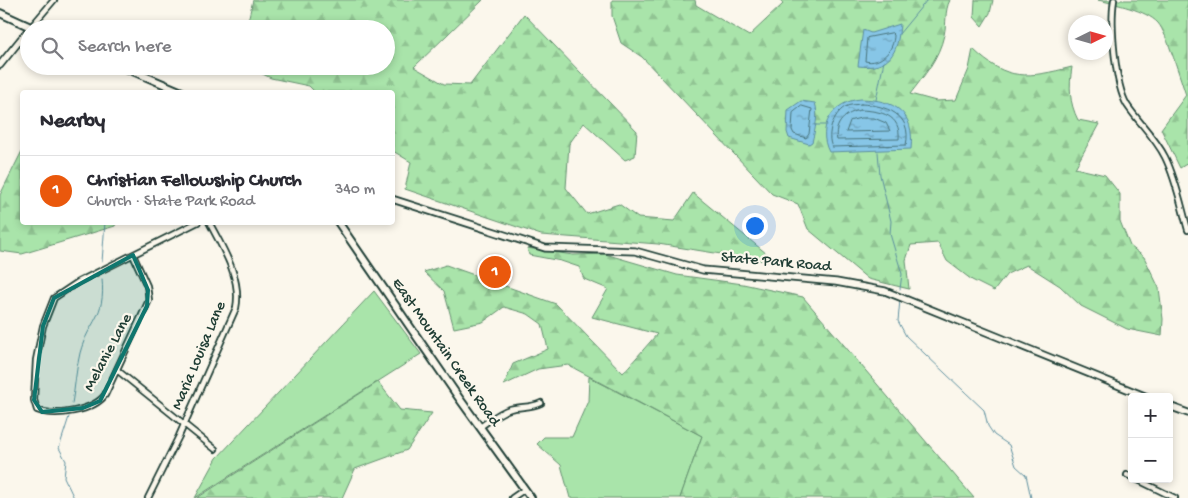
<!DOCTYPE html>
<html lang="en">
<head>
<meta charset="utf-8">
<style>
	:root { --surface:#fff; --page:#f2f2f3; --text:#2b2b33; --muted:#7c7c81; --line:#e1e1e2; --accent:#ea580c }
	body { margin:0; font-family:"Gochi Hand",sans-serif; background:var(--page); color:var(--text) }
	.controls { position:absolute; right:15px; bottom:15px; display:grid; overflow:hidden; border-radius:5px; box-shadow:0 2px 8px #0003 }
	.controls button { width:45px; height:45px; display:grid; place-items:center; padding:0; border:0; border-bottom:1px solid var(--line); background:var(--surface); color:var(--text); font:25px sans-serif }
	.compass { position:absolute; left:1068px; top:15px; width:45px; height:45px; border-radius:50%; background:var(--surface); box-shadow:0 2px 8px #0003; rotate:85deg }
	.you { position:absolute; left:754px; top:225px; width:18px; height:18px; margin:-12px; border:4px solid #fff; border-radius:50%; background:#1a73e8; box-shadow:0 0 0 8px #1a73e833 }
	.badge { display:grid; place-items:center; width:32px; height:32px; border-radius:50%; background:var(--accent); color:#fff; font-size:16px; font-weight:700 }
	.pin { position:absolute; translate:-50% -50%; border:2px solid #fff; box-shadow:0 1px 5px #0006 }
	.list { margin:0; padding:0; list-style:none }
	h2 { display:flex; justify-content:space-between; align-items:center; height:65px; margin:0; padding:0 20px; font-size:21px }
	h2 small { font-size:16px; font-weight:400; color:var(--muted) }
	.list li { display:grid; grid-template-columns:32px 1fr auto; gap:15px; align-items:center; box-sizing:border-box; height:70px; padding:0 20px; border-top:1px solid var(--line) }
	.list b { display:block; font-size:19px; white-space:nowrap }
	.list p { margin:0; font-size:16px; white-space:nowrap; color:var(--muted) }
	.list em { font-size:16px; font-style:normal; color:var(--muted) }
	.icon { flex:none; width:28px; height:28px; fill:none; stroke:currentColor; stroke-width:2; stroke-linecap:round; stroke-linejoin:round }
	.map { position:relative; flex:none; width:1188px; height:498px; overflow:hidden }
	.search { position:absolute; background:var(--surface); box-shadow:0 2px 8px #0003; left:20px; top:20px; width:375px; height:55px; display:flex; align-items:center; gap:12px; box-sizing:border-box; padding:0 18px; border-radius:28px; color:var(--muted); font-size:19px }
	.panel { position:absolute; background:var(--surface); box-shadow:0 2px 8px #0003; left:20px; top:90px; width:375px; height:135px; border-radius:5px }
	.map>svg:first-child { display:block }
</style>
</head>
<body>
<div class="map">
<svg width="1188" height="498" viewBox="0 0 1188 498">
	<defs>
		<pattern id="forest-firs" width="22" height="20" patternUnits="userSpaceOnUse" patternTransform="scale(1.25)"><rect width="22" height="20" fill="#a9e4aa"/><path d="M5 1l3.5 6h-7zM16 11l3.5 6h-7z" fill="#91c493"/></pattern>
		<pattern id="water-ripples" width="26" height="14" patternUnits="userSpaceOnUse" patternTransform="scale(1.25)"><rect width="26" height="14" fill="#87c6e7"/><path d="M2 4q2-2 4 0t4 0M15 11q2-2 4 0t4 0" fill="none" stroke="#6ea2bc"/></pattern>
	</defs>
	<rect width="100%" height="100%" fill="#fbf7ec"/>
	<filter id="ink" filterUnits="userSpaceOnUse"><feTurbulence type="fractalNoise" baseFrequency=".02" numOctaves="2"/><feDisplacementMap in="SourceGraphic" scale="10" xChannelSelector="R" yChannelSelector="G"/><feConvolveMatrix kernelMatrix="1 2 1 2 8 2 1 2 1" color-interpolation-filters="sRGB"/></filter>
	<g filter="url(#ink)">
		<g fill="#a9e4aa" stroke="#64906f">
			<polygon points="374,291 421,354 195,498 217,458"/>
			<polygon points="589,377 702,436 680,498 570,498 561,465 537,444 544,437 572,437 588,401"/>
		</g>
		<g fill="url(#forest-firs)" stroke="#64906f">
			<polygon points="253,0 483,0 414,67 444,84 470,85 524,14 637,131 635,156 625,160 584,123 569,144 566,188 587,214 619,204 638,218 674,221 693,193 778,263 658,244 541,235 405,189 411,162 393,151 392,92 315,92 309,86 271,78 246,66 386,66 386,29 246,29"/>
			<path d="M612 0H695L696 5 749 36 783 4 780 0H950C944 12 947 23 944 35 939 58 924 76 910 94L936 101 956 100 969 69 973 49C1007 82 1028 78 1072 67 1069 87 1069 102 1078 120L1099 124 1075 168 1105 175 1120 194V221L1130 246 1144 257 1159 288 1163 319 1162 336 1127 329 1081 306 1060 286 1027 265 1007 274 994 291 972 280 947 261 938 243 911 245 906 260 909 289 868 279 808 229 798 204 772 194 642 57 621 43 612 16Z"/>
			<polygon points="975,0 993,0 990,13 982,26 974,17"/>
			<path d="M1098 0H1188V163L1180 168 1161 129 1186 95C1181 81 1167 33 1158 23 1146 10 1115 4 1098 0Z"/>
			<polygon points="22,151 22,222 116,223 115,226 22,254 0,251 0,195"/>
			<polygon points="527,248 573,255 605,254 677,275 743,284 803,297 974,498 680,498 702,436 568,365 538,369 504,385 513,364 548,349 542,324 528,314 504,307 483,322 454,328 444,291 424,272 446,265 556,304 623,373 657,334 592,317 608,289 584,279 579,267 561,261 529,255"/>
			<polygon points="378,382 400,410 432,413 407,450 355,469 342,498 197,498"/>
		</g>
		<g fill="url(#water-ripples)" stroke="#5d8f9f">
			<path d="M900 24C898 53 890 70 858 66L863 30 871 33Z"/>
			<path d="M861 99C895 100 915 112 911 149L829 152C816 127 833 101 861 99Z"/>
			<path d="M801 101 815 103C819 113 815 131 812 142L809 144 789 138 787 132 788 110Z"/>
		</g>
		<g fill="none" stroke-linecap="round" stroke-linejoin="round">
			<g stroke="#49747c" stroke-width="1">
				<path d="M892 33 894 35C894 50 881 65 865 61L867 38Z"/>
				<path d="M861 104C885 105 913 114 906 145L832 147C826 135 833 114 845 107 850 104 856 105 861 104Z"/>
				<polygon points="802,106 812,109 809,134 806,138 794,134 792,130 793,113"/>
				<path d="M861 110C881 111 901 115 899 139L837 140C833 124 846 112 861 110Z"/>
				<polygon points="861,118 874,118 886,123 890,131 846,132 850,121"/>
			</g>
			<g stroke="#5d8f9f" stroke-width="1">
				<polyline points="899,34 927,0"/>
				<polyline points="876,100 884,61"/>
				<polyline points="814,125 827,125"/>
				<polyline points="878,152 880,175 891,221 890,234 902,274 900,289"/>
				<polyline points="102,262 105,222"/>
				<polyline points="900,300 898,321 906,336 984,410 988,426 994,435 1009,445 1016,466 1026,475 1031,498"/>
				<path d="M72 404C75 387 76 369 80 353 89 320 106 318 102 279"/>
				<polyline points="69,417 59,448 66,461 64,477 74,498"/>
			</g>
			<g stroke="#1f3d34" stroke-width="8">
				<g id="minor">
					<path d="M1114 0C1110 24 1115 85 1127 105 1139 123 1155 137 1165 157 1176 179 1181 205 1188 230"/>
					<polyline points="31,27 54,0"/>
					<path d="M133 255 147 286 149 300 105 395C93 411 56 417 37 410L34 400 36 360 43 326 54 298 78 282 198 222"/>
					<polyline points="117,370 215,449"/>
					<path d="M480 427C489 421 499 412 510 409 521 406 531 408 541 403"/>
					<polyline points="1127,475 1132,477"/>
					<polyline points="1136,479 1175,498"/>
					<path d="M148 498 179 436 236 308C242 278 223 249 209 222"/>
					<polyline points="512,498 525,489"/>
				</g>
			</g>
			<g stroke="#1f3d34" stroke-width="9">
				<g id="tertiary">
					<polyline points="0,65 29,29"/>
					<polyline points="392,199 545,248 635,251 703,270 836,282 885,291 1147,397"/>
					<polyline points="1169,406 1188,413"/>
				</g>
			</g>
			<g stroke="#1f3d34" stroke-width="10">
				<g id="secondary">
					<polyline points="0,13 35,29"/>
					<polyline points="121,66 182,92"/>
					<polyline points="338,222 459,398 531,498"/>
				</g>
			</g>
			<use href="#minor" stroke="#fbf7ec" stroke-width="4.5"/>
			<use href="#tertiary" stroke="#fbf7ec" stroke-width="5.5"/>
			<use href="#secondary" stroke="#fbf7ec" stroke-width="6"/>
		</g>
	</g>
	<path fill="#0f766e" fill-opacity="0.2" stroke="#0f766e" stroke-width="4" stroke-linejoin="round" d="M133 255 148 290 147 306 100 401 83 408 42 412 34 400 43 326 54 298Z"/>
	<g text-anchor="middle" dominant-baseline="central" stroke-width="4.5" stroke-linejoin="round" paint-order="stroke">
		<g font-size="16" fill="#1f3d34" stroke="#fbf7ec">
			<text transform="translate(776 263) rotate(5)">State Park Road</text>
			<text transform="translate(109 353) rotate(-62)">Melanie Lane</text>
			<text transform="translate(445 353) rotate(55)">East Mountain Creek Road</text>
			<text transform="translate(200 356) rotate(-67)">Maria Louisa Lane</text>
		</g>
	</g>
</svg>
<div class="controls">
<button>+</button>
<button>−</button>
</div>
<svg class="compass" viewBox="-18 -18 36 36"><path d="M0-13l5 13h-10z" fill="#e53935"/><path d="M0 13l5-13h-10z" fill="#7c7c81"/></svg>
<div class="you"></div>
<div class="pin badge" style="left:495px;top:272px">1</div>
<div class="search"><svg class="icon" aria-label="search" viewBox="0 0 24 24"><circle cx="10" cy="10" r="6"/><path d="M15 15l6 6"/></svg>Search here</div>
<section class="panel">
<h2>Nearby<small></small></h2>
<ul class="list">
<li><span class="badge">1</span><div><b>Christian Fellowship Church</b><p>Church · State Park Road</p></div><em>340 m</em></li>
</ul>
</section>
</div>
</body>
</html>
